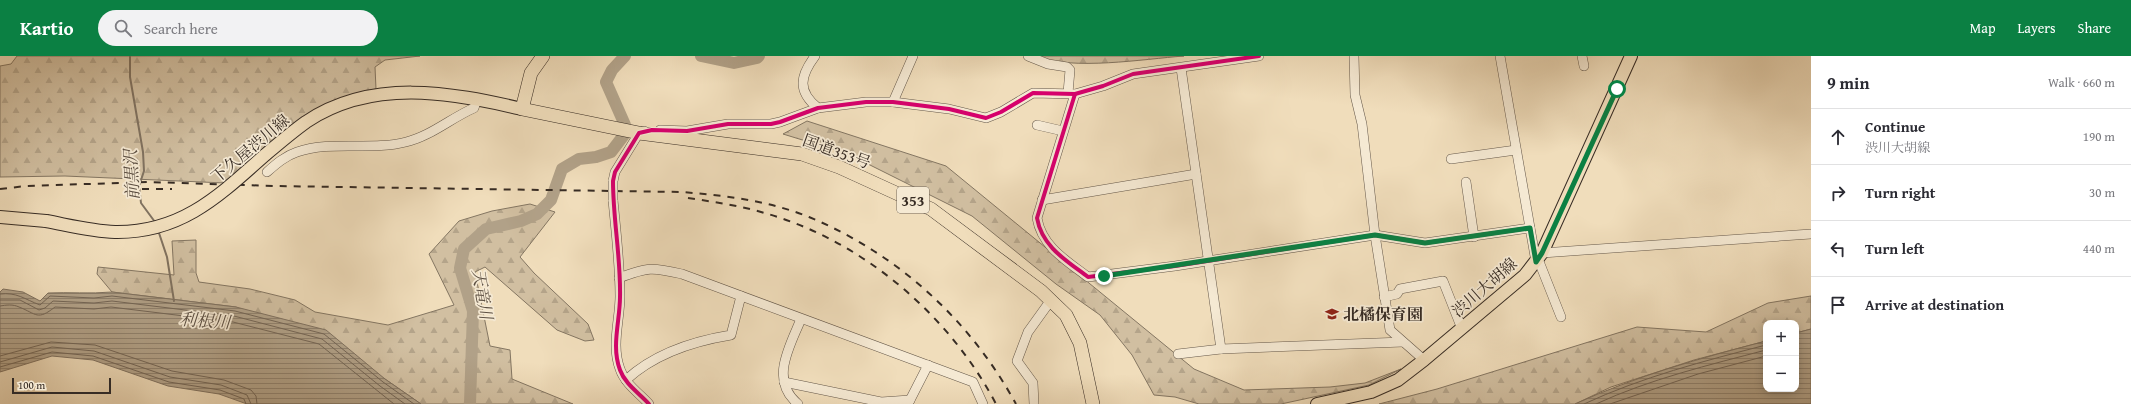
<!DOCTYPE html>
<html lang="en">
<head>
<meta charset="utf-8">
<style>
	:root { --surface:#fff; --page:#f2f2f3; --text:#2b2b33; --muted:#7c7c81; --line:#e1e1e2; --accent:#0b8043 }
	body { margin:0; font-family:"Gentium Book Plus","Noto Serif JP",serif; background:var(--page); color:var(--text) }
	.controls { position:absolute; right:12px; bottom:12px; display:grid; overflow:hidden; border-radius:8px; box-shadow:0 2px 10px #0003 }
	.controls button { width:36px; height:36px; display:grid; place-items:center; padding:0; border:0; border-bottom:1px solid var(--line); background:var(--surface); color:var(--text); font:20px sans-serif }
	.scale { position:absolute; left:12px; bottom:10px; width:99px; box-sizing:border-box; padding-left:4px; border:2px solid #372c24; border-top:0; font-size:11px; line-height:14px; white-space:nowrap; color:#372c24; -webkit-text-stroke:3px #f5e9d3; paint-order:stroke }
	.stop { position:absolute; width:12px; height:12px; margin:-9px; border:3px solid #0b8043; border-radius:50%; background:#fff }
	.stop.end { background:#0b8043; border-color:#fff; box-shadow:0 1px 4px #0008 }
	.list { margin:0; padding:0; list-style:none }
	h2 { display:flex; justify-content:space-between; align-items:center; height:52px; margin:0; padding:0 16px; font-size:17px }
	h2 small { font-size:13px; font-weight:400; color:var(--muted) }
	.list li { display:grid; grid-template-columns:26px 1fr auto; gap:12px; align-items:center; box-sizing:border-box; height:56px; padding:0 16px; border-top:1px solid var(--line) }
	.list b { display:block; font-size:15px; white-space:nowrap }
	.list p { margin:0; font-size:13px; white-space:nowrap; color:var(--muted) }
	.list em { font-size:13px; font-style:normal; color:var(--muted) }
	.icon { flex:none; width:22px; height:22px; fill:none; stroke:currentColor; stroke-width:2; stroke-linecap:round; stroke-linejoin:round }
	.map { position:relative; flex:none; width:1811px; height:348px; overflow:hidden }
	header { display:flex; align-items:center; gap:24px; box-sizing:border-box; height:56px; padding:0 20px; background:var(--accent); color:#fff }
	header strong { font-size:19px }
	nav { display:flex; gap:22px; margin-inline-start:auto; font-size:14px }
	.search { width:280px; height:36px; background:var(--page); display:flex; align-items:center; gap:10px; box-sizing:border-box; padding:0 14px; border-radius:22px; color:var(--muted); font-size:15px }
	main { display:flex }
	aside { flex:1; background:var(--surface) }
	.map>svg:first-child { display:block }
</style>
</head>
<body>
<header>
<strong>Kartio</strong>
<div class="search"><svg class="icon" aria-label="search" viewBox="0 0 24 24"><circle cx="10" cy="10" r="6"/><path d="M15 15l6 6"/></svg>Search here</div>
<nav><a>Map</a><a>Layers</a><a>Share</a></nav>
</header>
<main>
<div class="map">
<svg width="1811" height="348" viewBox="0 0 1811 348">
	<defs>
		<pattern id="forest-firs" width="22" height="20" patternUnits="userSpaceOnUse"><rect width="22" height="20" fill="#d1bfa1"/><path d="M5 1l3.5 6h-7zM16 11l3.5 6h-7z" fill="#b4a48a"/></pattern>
		<pattern id="water-rules" width="6" height="5" patternUnits="userSpaceOnUse"><rect width="6" height="5" fill="#b1a188"/><path d="M0 2.5h6" fill="none" stroke="#91836f"/></pattern>
	</defs>
	<rect width="100%" height="100%" fill="#f0ddbb"/>
	<filter id="stains"><feTurbulence type="fractalNoise" baseFrequency=".005" numOctaves="4"/><feColorMatrix values="0 0 0 0 .2 0 0 0 0 .09 0 0 0 0 .02 0 0 0 .5 -.17"/></filter>
	<radialGradient id="worn" r=".72"><stop offset=".6" stop-color="#630" stop-opacity="0"/><stop offset="1" stop-color="#630" stop-opacity=".3"/></radialGradient>
	<g fill="url(#forest-firs)" stroke="#847662">
		<polygon points="17,0 420,0 385,4 375,11 376,33 359,37 225,127 65,120 0,121 0,10 11,8"/>
		<path d="M1035 0H1184C1143 3 1073 15 1035 0Z"/>
		<polygon points="807,65 946,110 1194,313 1244,334 1330,331 1365,327 1401,313 1369,329 1281,348 1199,348 1175,341 1154,339 1132,299 1100,259 1056,228 972,160 848,98 783,78"/>
		<polygon points="530,148 555,156 520,201 534,217 588,268 594,284 585,285 557,274 485,211 475,216 490,290 510,294 512,323 573,348 421,348 385,323 236,251 112,236 97,218 98,211 174,219 172,185 196,184 196,217 199,226 250,233 295,244 315,256 388,269 454,249 429,198 459,165 492,155"/>
		<polygon points="1811,240 1811,273 1796,277 1796,267 1766,267 1766,285 1694,304 1611,331 1575,348 1379,348 1437,333 1637,271 1706,276 1768,247"/>
	</g>
	<g fill="url(#water-rules)" stroke="#807260">
		<path d="M3 233 23 236 40 245 48 237C69 236 90 238 112 236L236 251 326 274 385 323 421 348H247L219 338 168 330 93 304 52 300 0 316V236Z"/>
		<path d="M1811 273V348H1575C1636 320 1701 302 1766 285V333H1796V277Z"/>
	</g>
	<g fill="none" stroke-linecap="round" stroke-linejoin="round">
		<g stroke="#746656" stroke-width="1">
			<path d="M0 238C17 236 24 243 40 249L50 240 94 242 112 240 235 255 324 278 383 326 414 348"/>
			<polyline points="0,244 20,244 39,254 45,252 53,245 94,247 112,245 234,260 322,283 380,330 405,348"/>
			<path d="M0 250C6 249 13 248 19 251 37 258 37 265 55 251L94 253 111 251 233 266 319 288 394 348"/>
			<polyline points="0,300 51,286 95,289 172,315 224,324 251,334 256,340 257,348"/>
			<polyline points="0,306 52,291 94,295 170,321 221,329 247,339 251,348"/>
			<polyline points="0,311 52,296 93,300 169,326 220,334 244,343 246,348"/>
			<path d="M1584 348C1642 321 1704 305 1766 289"/>
			<path d="M1596 348C1650 323 1709 309 1766 294"/>
			<polyline points="1610,348 1698,318 1766,300"/>
		</g>
		<g stroke="#807260" stroke-width="2">
			<polyline points="130,0 130,21 143,96 144,115 139,130 141,147 155,166"/>
			<polyline points="158,174 167,201 174,245"/>
		</g>
		<g stroke="#b1a188" stroke-width="12">
			<polyline points="701,0 734,7 757,2 759,0"/>
			<polyline points="470,348 473,255 460,212 464,193 486,173 521,165 537,158 551,144 562,113 579,103 596,101 611,96 624,79 625,69 606,26 612,14 625,0"/>
		</g>
		<g stroke="#65584a" stroke-width="10">
			<g id="minor">
				<path d="M815 0C800 20 797 35 818 52"/>
				<polyline points="1028,0 1048,8 1067,11 1070,14 1068,37"/>
				<polyline points="1354,0 1355,39 1362,68 1375,179 1390,274 1424,304"/>
				<polyline points="1500,0 1536,206"/>
				<polyline points="1582,0 1584,10"/>
				<polyline points="1181,12 1221,293"/>
				<path d="M1075 38 1037 162C1042 191 1067 205 1088 221L1175 210 1375 179 1425 187 1530 172"/>
				<polyline points="893,46 913,0"/>
				<polyline points="1037,69 1063,75"/>
				<polyline points="660,74 687,75 728,68 771,68 780,66 818,52 866,46 893,46 949,53 986,62 1001,56 1033,37 1075,38 1103,30 1133,18 1259,0"/>
				<polyline points="1451,103 1516,94"/>
				<path d="M267 116C276 108 285 100 297 96 331 84 371 95 406 86 431 80 451 62 474 52L477 43"/>
				<polyline points="613,125 615,116 639,77 644,75"/>
				<polyline points="1466,126 1474,181"/>
				<path d="M613 144C616 176 620 208 620 240 620 264 611 289 620 313 625 328 639 337 649 348"/>
				<polyline points="1042,144 1196,118"/>
				<polyline points="1542,197 1811,178"/>
				<polyline points="1538,203 1561,261"/>
				<path d="M619 222C648 211 652 211 682 218L973 326 983 348"/>
				<polyline points="1384,241 1397,238 1400,233 1443,225 1462,273"/>
				<polyline points="1178,298 1221,293 1403,286"/>
				<path d="M626 324C654 298 694 285 731 279L741 240"/>
				<polyline points="784,326 881,346 910,344"/>
				<path d="M798 348C769 324 790 290 801 263"/>
				<polyline points="908,348 928,309"/>
				<polyline points="1034,348 1033,327 1017,305 1028,276 1051,244"/>
			</g>
		</g>
		<g stroke="#372c24" stroke-width="14">
			<g id="major">
				<path d="M265 99C278 88 292 76 306 66 372 22 450 36 522 53"/>
				<polyline points="0,161 46,165"/>
				<polyline points="1317,348 1371,336 1398,324 1424,304 1525,219 1542,197 1631,0"/>
			</g>
		</g>
		<g stroke="#372c24" stroke-width="14">
			<polyline id="highway" points="543,0 531,17 522,53 639,77 802,98 839,111 931,153 1041,235 1066,259 1080,287 1093,348"/>
		</g>
		<use href="#minor" stroke="#f5e9d3" stroke-width="9"/>
		<use href="#major" stroke="#f0ddbb" stroke-width="12"/>
		<use href="#highway" stroke="#f0ddbb" stroke-width="13"/>
		<g stroke="#372c24" stroke-width="2" stroke-dasharray="7 7" stroke-linecap="butt">
			<path d="M0 133 26 130 148 126 275 130 681 136C724 139 769 145 809 161 898 198 970 264 1016 348"/>
			<polyline points="128,133 172,133"/>
			<path d="M688 142C715 146 742 150 768 158 864 186 950 260 996 348"/>
		</g>
		<g stroke="#65584a" stroke-width="10" stroke-linecap="butt">
			<polyline id="minor-bridge" points="613,125 613,144"/>
		</g>
		<g stroke="#372c24" stroke-width="14" stroke-linecap="butt">
			<path id="major-bridge" d="M46 165C68 169 92 175 115 176 181 177 219 140 265 99"/>
		</g>
		<use href="#minor-bridge" stroke="#f5e9d3" stroke-width="9"/>
		<use href="#major-bridge" stroke="#f0ddbb" stroke-width="12"/>
		<g stroke="#f5e9d3" stroke-width="6">
			<g id="cycleway">
				<path d="M1075 38 1037 162C1042 191 1067 205 1088 221L1175 210 1375 179 1425 187 1530 172"/>
				<path d="M649 348C639 337 625 328 620 314 611 290 620 265 620 241 621 202 613 164 613 125L615 116 639 77 652 74 687 75 728 68H771L780 66 818 52 866 46H893L949 53 986 62 1001 56 1033 37 1075 38 1103 30 1133 18 1259 0"/>
			</g>
		</g>
		<use href="#cycleway" stroke="#d6006c" stroke-width="4"/>
	</g>
	<g fill="none" stroke-linecap="round" stroke-linejoin="round">
		<polyline stroke="#0b8043" stroke-width="5" points="1104,220 1375,179 1425,187 1530,172 1536,206 1542,197 1617,33"/>
	</g>
	<defs>
		<g id="school-bare" transform="scale(1.08)"><path d="M0-5L7-2L0 1L-7-2ZM-4 1L0 2.5L4 1V4Q0 6-4 4Z" fill="#8f2418" stroke="#f5e9d3" stroke-width="2.5" paint-order="stroke"/></g>
	</defs>
	<g fill-rule="evenodd">
		<use href="#school-bare" x="1332" y="258"/>
	</g>
	<g text-anchor="middle" dominant-baseline="central" stroke-width="3.5" stroke-linejoin="round" paint-order="stroke">
		<rect fill="#f5e9d3" stroke="#706558" stroke-width="1" x="897" y="131" width="32" height="26" rx="3"/>
		<g font-size="15" font-weight="bold" fill="#372c24">
			<text x="913" y="144">353</text>
		</g>
		<g font-size="16" fill="#372c24" stroke="#f5e9d3">
			<text transform="translate(250 92) rotate(-40)">下久屋渋川線</text>
			<text transform="translate(837 95) rotate(20)">国道353号</text>
			<text transform="translate(1484 231) rotate(-41)">渋川大胡線</text>
		</g>
		<g font-size="16" font-weight="bold" fill="#372c24" stroke="#f5e9d3" text-anchor="start">
			<text x="1343" y="258">北橘保育園</text>
		</g>
		<g font-size="17" font-style="italic" fill="#5c4f42" stroke="#f5e9d3">
			<text transform="translate(131 119) rotate(-93)">前黒沢</text>
			<text transform="translate(483 238) rotate(80)">天竜川</text>
			<text transform="translate(205 264) rotate(4)">利根川</text>
		</g>
	</g>
	<rect width="100%" height="100%" filter="url(#stains)"/>
	<rect width="100%" height="100%" fill="url(#worn)"/>
</svg>
<div class="controls">
<button>+</button>
<button>−</button>
</div>
<div class="scale">100 m</div>
<div class="stop" style="left:1617px;top:33px"></div>
<div class="stop end" style="left:1104px;top:220px"></div>
</div>
<aside>
<h2>9 min<small>Walk · 660 m</small></h2>
<ul class="list">
<li><svg class="icon" aria-label="ahead" viewBox="0 0 24 24"><path d="M12 20V5M6 11l6-6 6 6"/></svg><div><b>Continue</b><p>渋川大胡線</p></div><em>190 m</em></li>
<li><svg class="icon" aria-label="right" viewBox="0 0 24 24"><path d="M7 20v-9h11M14 6l5 5-5 5"/></svg><div><b>Turn right</b></div><em>30 m</em></li>
<li><svg class="icon" aria-label="left" viewBox="0 0 24 24"><path d="M17 20v-9H6M10 6l-5 5 5 5"/></svg><div><b>Turn left</b></div><em>440 m</em></li>
<li><svg class="icon" aria-label="arrive" viewBox="0 0 24 24"><path d="M6 21V4h12l-3 4 3 4H6"/></svg><div><b>Arrive at destination</b></div></li>
</ul>
</aside>
</main>
</body>
</html>
